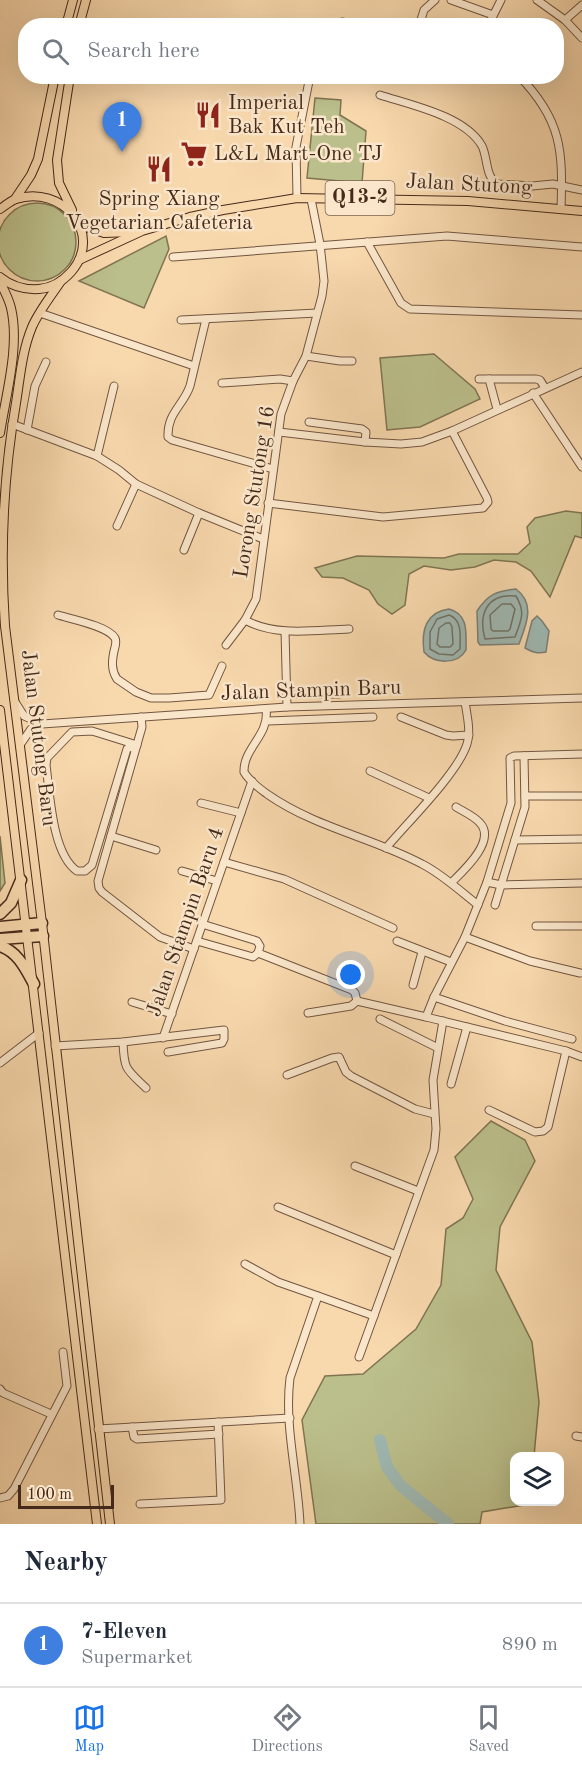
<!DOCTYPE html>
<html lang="en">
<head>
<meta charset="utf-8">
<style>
	:root { --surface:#fff; --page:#f6f6f7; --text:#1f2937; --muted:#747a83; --line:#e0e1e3; --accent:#1a73e8 }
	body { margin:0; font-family:"Old Standard TT",serif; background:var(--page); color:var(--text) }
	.controls { position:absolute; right:18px; bottom:18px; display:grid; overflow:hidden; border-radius:12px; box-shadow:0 6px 24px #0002 }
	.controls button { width:54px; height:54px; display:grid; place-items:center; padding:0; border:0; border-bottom:2px solid var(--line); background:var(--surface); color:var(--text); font:30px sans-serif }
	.scale { position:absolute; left:18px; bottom:15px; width:96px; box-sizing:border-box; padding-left:6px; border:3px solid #452a1b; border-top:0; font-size:16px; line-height:21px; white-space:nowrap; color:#452a1b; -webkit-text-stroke:4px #fae6ca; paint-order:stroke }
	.you { position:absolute; left:351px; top:975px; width:21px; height:21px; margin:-15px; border:4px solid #fff; border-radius:50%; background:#1a73e8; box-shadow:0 0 0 9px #1a73e833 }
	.badge { display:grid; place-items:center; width:39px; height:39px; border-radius:50%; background:var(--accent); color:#fff; font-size:20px; font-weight:700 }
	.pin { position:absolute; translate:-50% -50px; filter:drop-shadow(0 2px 3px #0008) }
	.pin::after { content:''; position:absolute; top:32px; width:21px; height:18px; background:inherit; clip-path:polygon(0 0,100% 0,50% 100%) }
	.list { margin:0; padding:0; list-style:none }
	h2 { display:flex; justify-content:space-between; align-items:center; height:78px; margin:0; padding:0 24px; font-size:26px }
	h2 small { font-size:20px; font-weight:400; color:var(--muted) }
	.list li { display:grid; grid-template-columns:39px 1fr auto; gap:18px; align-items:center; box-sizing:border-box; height:84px; padding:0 24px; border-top:2px solid var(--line) }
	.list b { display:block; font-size:22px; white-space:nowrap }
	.list p { margin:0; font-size:20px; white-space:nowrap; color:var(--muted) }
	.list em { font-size:20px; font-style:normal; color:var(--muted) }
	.icon { flex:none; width:33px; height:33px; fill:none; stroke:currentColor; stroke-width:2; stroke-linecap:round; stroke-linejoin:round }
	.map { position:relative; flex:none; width:582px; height:1524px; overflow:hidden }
	.search { position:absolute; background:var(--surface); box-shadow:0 6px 24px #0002; left:18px; right:18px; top:18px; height:66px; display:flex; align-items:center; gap:15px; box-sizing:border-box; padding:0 21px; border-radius:24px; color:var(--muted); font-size:22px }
	.sheet { height:162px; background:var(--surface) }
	nav { display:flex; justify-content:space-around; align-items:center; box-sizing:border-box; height:84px; border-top:2px solid var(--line); background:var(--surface); font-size:16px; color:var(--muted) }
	nav a { display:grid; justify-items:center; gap:3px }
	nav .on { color:var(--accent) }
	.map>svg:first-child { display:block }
</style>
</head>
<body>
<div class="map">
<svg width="582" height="1524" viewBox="0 0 582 1524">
	<rect width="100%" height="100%" fill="#f8d8ad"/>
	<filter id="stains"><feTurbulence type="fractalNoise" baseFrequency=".00333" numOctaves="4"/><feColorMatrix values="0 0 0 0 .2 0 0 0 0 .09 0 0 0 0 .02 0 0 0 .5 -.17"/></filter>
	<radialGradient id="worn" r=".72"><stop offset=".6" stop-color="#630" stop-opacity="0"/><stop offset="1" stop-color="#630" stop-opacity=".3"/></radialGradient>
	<g fill="#bbbf8b" stroke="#807453" stroke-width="1.5">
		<polygon points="315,98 341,100 340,115 366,131 362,183 307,178"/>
		<circle cx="37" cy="242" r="39"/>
		<polygon points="166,236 169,249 144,308 79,281"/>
		<polygon points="434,354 475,389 480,399 420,427 387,430 380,358"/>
		<polygon points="566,511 582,513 582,538 575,536 550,597 531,571 516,562 494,560 475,567 451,570 424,566 409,574 405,605 392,614 378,604 369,590 343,578 322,577 315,568 357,556 444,558 459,554 518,554 530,543 527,527 535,518"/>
		<polygon points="0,836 5,883 0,891"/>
		<polygon points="491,1121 525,1140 535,1161 500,1227 496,1270 532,1342 539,1402 534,1456 514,1456 514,1502 531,1502 530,1504 482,1512 480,1524 316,1524 302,1420 325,1376 363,1374 416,1329 441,1285 446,1229 463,1218 473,1199 455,1157"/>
	</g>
	<g fill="#9fb8b2" stroke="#7b7f76" stroke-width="1.5">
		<path d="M516 589C536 604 526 625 519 644L480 645 478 642 477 611C488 594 497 591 516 589Z"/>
		<path d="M449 609C469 614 466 634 466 650 458 665 434 664 424 652 421 630 426 612 449 609Z"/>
		<path d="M537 616 542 621 549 631 546 652C537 654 532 652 525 648L532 621Z"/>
	</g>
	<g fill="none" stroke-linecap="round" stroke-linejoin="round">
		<g stroke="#727166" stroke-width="1.5">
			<path d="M516 596C526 613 521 620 515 637L485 639C478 614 487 593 516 596Z"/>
			<polygon points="502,604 511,604 515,609 510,629 508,631 493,631 491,629 490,615"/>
			<path d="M449 615C463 620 460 637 460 649L453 655 439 654 430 649V632L437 619Z"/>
			<polygon points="446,623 450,623 452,627 453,644 450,647 440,647 437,644 439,628"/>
		</g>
		<polyline stroke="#9fb8b2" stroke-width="12" points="380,1440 387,1467 401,1486 448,1524"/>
		<g stroke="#725640" stroke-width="9">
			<g id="minor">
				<polyline points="451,0 493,15"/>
				<polyline points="537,0 565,20 582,38"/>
				<polyline points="565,20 582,5"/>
				<polyline points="330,26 342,22 359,26"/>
				<polyline points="419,26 424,10 435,0"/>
				<polyline points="488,26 501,0"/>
				<path d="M519 76C562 120 563 151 561 209"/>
				<path d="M380 95C411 105 465 116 482 146 488 158 485 176 497 184L532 186 553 184 582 190"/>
				<polyline points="297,198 296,147 310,76"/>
				<polyline points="367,242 401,303 410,309 582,315"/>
				<polyline points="173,257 447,236 582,247"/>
				<polyline points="40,313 194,366"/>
				<path d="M206 319 190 386C183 406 167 413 168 437L172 440 273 469"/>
				<polyline points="181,320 317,313"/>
				<polyline points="306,356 340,361 352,361"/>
				<polyline points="479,379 536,379 540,380 545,388"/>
				<polyline points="489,379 497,409"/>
				<polyline points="222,383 280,379 293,381"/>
				<polyline points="533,393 582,467"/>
				<polyline points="309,422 362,429 366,432 365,442"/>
				<polyline points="12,424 97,456 119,470 136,484 199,513 263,539"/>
				<polyline points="27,430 35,386 46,362"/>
				<polyline points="279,432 365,442 401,444 422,442 452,431 582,372"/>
				<polyline points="97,456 114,386"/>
				<polyline points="268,503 383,517 483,508 488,502 487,498 452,431"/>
				<polyline points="117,526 136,484"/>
				<polyline points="184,550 199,513"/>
				<path d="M58 615C71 619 108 626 115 638 117 642 115 647 114 651 112 661 111 670 117 679L136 692 151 698H169L209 695 222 666"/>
				<path d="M245 620C276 637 314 630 349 629"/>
				<polyline points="285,631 287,707"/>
				<polyline points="226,645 245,620 256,599 281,414 293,381 306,356 322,296 324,281 320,244 311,199"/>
				<polyline points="287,694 339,694"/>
				<polyline points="15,702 24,716 42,724 287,707 582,698"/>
				<path d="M266 709C270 735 243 748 244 772 249 781 259 788 267 794 316 828 371 837 422 864 442 874 460 891 478 905"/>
				<polyline points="141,717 142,727 98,881 99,888 102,892 160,937 194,949"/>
				<polyline points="401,717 446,735 453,736 469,735"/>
				<polyline points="268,721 373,717"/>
				<polyline points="20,745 31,729 42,724"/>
				<path d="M135 749 129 747 127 749 92 865 85 871H77C52 854 50 794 46 765L47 758 72 732 92 731 137 745"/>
				<polyline points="370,771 429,798"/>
				<polyline points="525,796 582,796"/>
				<polyline points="201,803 241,813"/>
				<polyline points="111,836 156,850"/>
				<polyline points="515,840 582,839"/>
				<path d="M386 848C407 823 458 773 467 744 471 732 467 715 465 702"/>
				<polyline points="224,862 284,879 393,928"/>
				<polyline points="182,871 217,881"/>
				<polyline points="487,882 501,885 582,883"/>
				<path d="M451 883C462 872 497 841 480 823 474 816 464 812 456 807"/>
				<polyline points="495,905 525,807 524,756"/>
				<polyline points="536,926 582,926"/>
				<polyline points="465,937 530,961 580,973"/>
				<polyline points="197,941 253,957 258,953 260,946 257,941 202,924"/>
				<polyline points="397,941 451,962"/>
				<polyline points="258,953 352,990 355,993 357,1001"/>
				<polyline points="413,985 422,952"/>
				<polyline points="434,997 505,1021 572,1039"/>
				<polyline points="357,1001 426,1017"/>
				<polyline points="132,1002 172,1014"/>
				<polyline points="308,1013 351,1006 357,1001"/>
				<polyline points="380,1019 438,1048"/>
				<polyline points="163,1038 252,781"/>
				<path d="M123 1042C124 1070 126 1069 146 1088"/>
				<polyline points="55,1046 123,1042 224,1030 224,1039 222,1043 168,1052"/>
				<polyline points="566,1051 582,1057"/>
				<polyline points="0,1063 39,1033"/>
				<polyline points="287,1075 332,1058 339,1057 346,1072 351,1076 415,1109 434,1114"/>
				<polyline points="451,1084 467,1027"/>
				<polyline points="489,1110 535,1132 543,1131 548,1127 566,1051 426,1017 434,997 465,937 487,882 511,803 510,758 514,756 582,754"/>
				<polyline points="355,1166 418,1191"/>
				<polyline points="278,1207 396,1255"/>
				<path d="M245 1264 278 1282 318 1296 290 1378C284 1426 298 1476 300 1524"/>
				<polyline points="318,1296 374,1316"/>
				<polyline points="359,1357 434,1150 436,1129 433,1080 443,1021"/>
				<polyline points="0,1389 3,1393 51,1414"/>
				<polyline points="132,1427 134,1437 137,1439 219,1434"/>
				<polyline points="98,1429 290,1418"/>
				<polyline points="576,1436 582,1437"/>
				<polyline points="0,1498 8,1496 14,1489 67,1386 63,1352"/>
				<polyline points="140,1504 221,1500 218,1422"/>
			</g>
		</g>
		<g stroke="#452a1b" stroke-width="10">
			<g id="major">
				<polyline points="66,26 73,0"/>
				<polyline points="79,26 86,0"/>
				<polyline points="70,76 57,160 59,183 72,210"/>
				<polyline points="15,199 31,175 38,159 55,76"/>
				<path d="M0 209C5 206 10 201 16 199 61 184 105 233 71 272 62 282 52 288 39 289 24 290 11 286 0 277"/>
				<polyline points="78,224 104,233 133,232"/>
				<polyline points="79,260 142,231 190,217 223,210 297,198 468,201 582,211"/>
				<path d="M61 281C51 296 39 311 32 327 22 351 20 378 16 403 3 478 0 551 5 626L42 923 110 1524"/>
				<path d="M0 282C4 290 9 299 11 308 20 346 6 394 0 433"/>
				<polyline points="0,710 97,1524"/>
			</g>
		</g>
		<g stroke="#452a1b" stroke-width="13">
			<g id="highway">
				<polyline points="0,914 11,903 21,880"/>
				<polyline points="0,927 42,923"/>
				<polyline points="0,939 43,936"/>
				<path d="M0 946C18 952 25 968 34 984"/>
			</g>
		</g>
		<use href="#minor" stroke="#fae6ca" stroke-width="7"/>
		<use href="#major" stroke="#f8d8ad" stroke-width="8"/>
		<use href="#highway" stroke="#f8d8ad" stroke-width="10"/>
	</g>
	<defs>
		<g id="restaurant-bare" transform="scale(2.07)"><path d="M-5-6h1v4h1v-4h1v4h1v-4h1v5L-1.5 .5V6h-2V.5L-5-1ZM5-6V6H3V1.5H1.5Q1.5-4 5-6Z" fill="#8f2418" stroke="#fae6ca" stroke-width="2.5" paint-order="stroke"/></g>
		<g id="supermarket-bare" transform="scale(2.07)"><path d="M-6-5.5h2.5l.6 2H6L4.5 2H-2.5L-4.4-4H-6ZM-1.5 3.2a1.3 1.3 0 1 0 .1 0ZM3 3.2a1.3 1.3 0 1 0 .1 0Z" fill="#8f2418" stroke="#fae6ca" stroke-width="2.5" paint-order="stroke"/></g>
	</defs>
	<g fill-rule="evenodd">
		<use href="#restaurant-bare" x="208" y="115"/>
		<use href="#supermarket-bare" x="194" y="154"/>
		<use href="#restaurant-bare" x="159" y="169"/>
	</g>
	<g text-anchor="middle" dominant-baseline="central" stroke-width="5" stroke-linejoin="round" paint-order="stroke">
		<rect fill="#fae6ca" stroke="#7b6250" stroke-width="1.5" x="325.5" y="181" width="69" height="34" rx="4.5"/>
		<g font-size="20" font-weight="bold" fill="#452a1b">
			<text x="360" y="198">Q13-2</text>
		</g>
		<g font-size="21" fill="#452a1b" stroke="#fae6ca" text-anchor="start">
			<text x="228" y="103">Imperial<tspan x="228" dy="24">Bak Kut Teh</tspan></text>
			<text x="214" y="154">L&amp;L Mart-One TJ</text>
			<text x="159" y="199" text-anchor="middle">Spring Xiang<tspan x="159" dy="24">Vegetarian Cafeteria</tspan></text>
		</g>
		<g font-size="21" fill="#452a1b" stroke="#fae6ca">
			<text transform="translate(469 185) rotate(3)">Jalan Stutong</text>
			<text transform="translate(255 492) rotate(-81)">Lorong Stutong 16</text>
			<text transform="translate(311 691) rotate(-2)">Jalan Stampin Baru</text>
			<text transform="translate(38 738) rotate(83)">Jalan Stutong Baru</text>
			<text transform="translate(186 922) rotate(-71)">Jalan Stampin Baru 4</text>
		</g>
	</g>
	<rect width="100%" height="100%" filter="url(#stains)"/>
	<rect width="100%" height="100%" fill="url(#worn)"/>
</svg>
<div class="controls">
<button><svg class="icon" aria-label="layers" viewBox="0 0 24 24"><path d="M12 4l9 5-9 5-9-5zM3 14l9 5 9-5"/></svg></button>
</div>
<div class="scale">100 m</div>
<div class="you"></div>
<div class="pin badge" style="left:122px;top:152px;background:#3f7fe0">1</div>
<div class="search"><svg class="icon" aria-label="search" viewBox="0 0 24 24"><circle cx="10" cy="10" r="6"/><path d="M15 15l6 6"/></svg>Search here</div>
</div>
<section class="sheet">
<h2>Nearby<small></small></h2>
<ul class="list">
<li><span class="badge" style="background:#3f7fe0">1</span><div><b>7-Eleven</b><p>Supermarket</p></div><em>890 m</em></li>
</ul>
</section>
<nav>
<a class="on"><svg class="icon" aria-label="map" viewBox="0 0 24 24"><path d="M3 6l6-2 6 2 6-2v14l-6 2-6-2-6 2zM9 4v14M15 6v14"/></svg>Map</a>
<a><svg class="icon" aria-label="directions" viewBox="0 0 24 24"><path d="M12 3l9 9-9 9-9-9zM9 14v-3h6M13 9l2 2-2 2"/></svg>Directions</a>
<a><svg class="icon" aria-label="saved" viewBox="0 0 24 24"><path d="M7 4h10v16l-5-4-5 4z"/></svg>Saved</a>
</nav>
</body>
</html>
